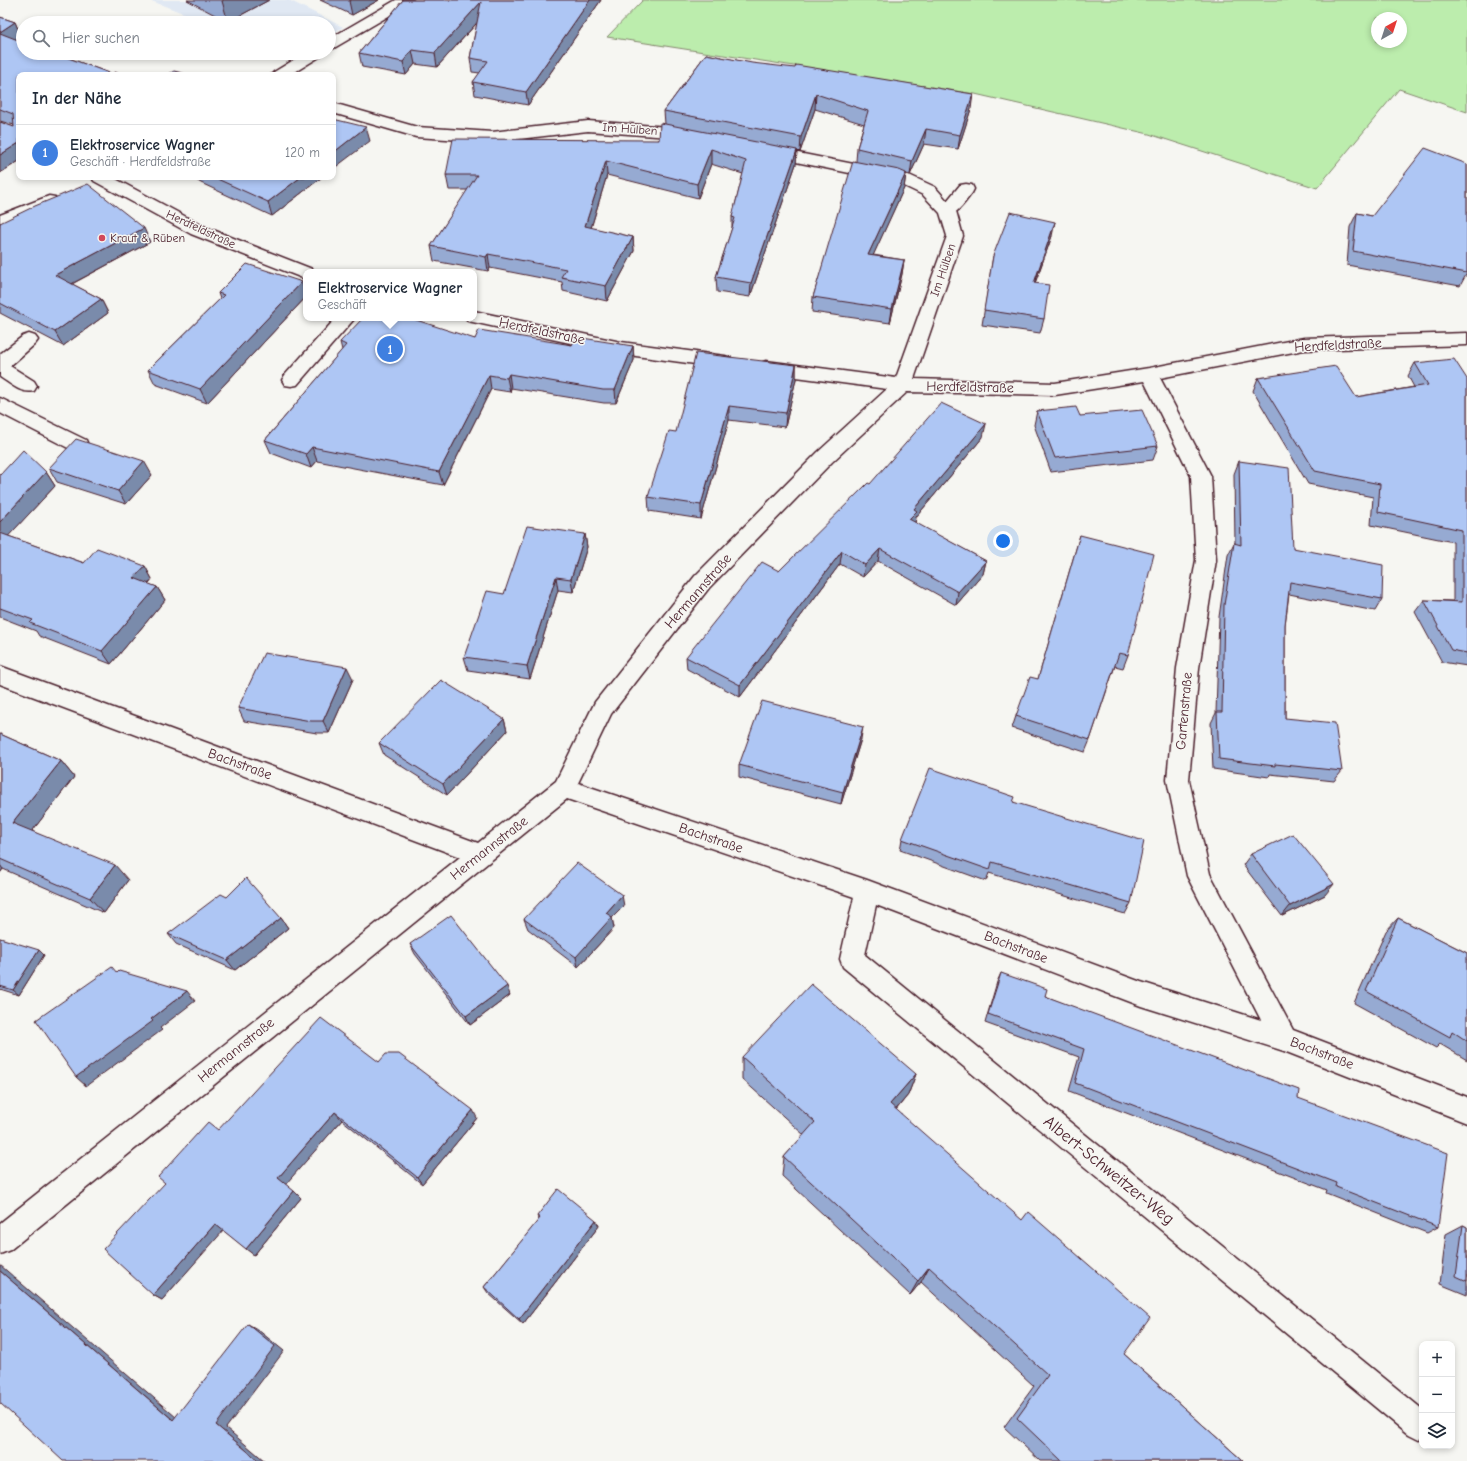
<!DOCTYPE html>
<html lang="de">
<head>
<meta charset="utf-8">
<style>
	:root { --surface:#fff; --page:#f2f2f3; --text:#1f2937; --muted:#747a83; --line:#e0e1e3; --accent:#db2777 }
	body { margin:0; font-family:"Comic Neue",sans-serif; background:var(--page); color:var(--text) }
	.controls { position:absolute; right:12px; bottom:12px; display:grid; overflow:hidden; border-radius:8px; box-shadow:0 2px 6px #0003 }
	.controls button { width:36px; height:36px; display:grid; place-items:center; padding:0; border:0; border-bottom:1px solid var(--line); background:var(--surface); color:var(--text); font:20px sans-serif }
	.compass { position:absolute; left:1371px; top:12px; width:36px; height:36px; border-radius:50%; background:var(--surface); box-shadow:0 2px 6px #0003; rotate:39deg }
	.you { position:absolute; left:1003px; top:541px; width:14px; height:14px; margin:-10px; border:3px solid #fff; border-radius:50%; background:#1a73e8; box-shadow:0 0 0 6px #1a73e833 }
	.badge { display:grid; place-items:center; width:26px; height:26px; border-radius:50%; background:var(--accent); color:#fff; font-size:13px; font-weight:700 }
	.pin { position:absolute; translate:-50% -50%; border:2px solid #fff; box-shadow:0 1px 4px #0006 }
	.popup { position:absolute; left:303px; top:269px; width:174px; height:52px; box-sizing:border-box; display:grid; place-content:center; border-radius:8px; background:var(--surface); filter:drop-shadow(0 1px 3px #0005); font-size:13px; white-space:nowrap; color:var(--muted) }
	.popup b { font-size:15px; color:var(--text) }
	.popup::after { content:''; position:absolute; left:50%; top:100%; margin-left:-8px; border:8px solid transparent; border-top-color:var(--surface) }
	.list { margin:0; padding:0; list-style:none }
	h2 { display:flex; justify-content:space-between; align-items:center; height:52px; margin:0; padding:0 16px; font-size:17px }
	h2 small { font-size:13px; font-weight:400; color:var(--muted) }
	.list li { display:grid; grid-template-columns:26px 1fr auto; gap:12px; align-items:center; box-sizing:border-box; height:56px; padding:0 16px; border-top:1px solid var(--line) }
	.list b { display:block; font-size:15px; white-space:nowrap }
	.list p { margin:0; font-size:13px; white-space:nowrap; color:var(--muted) }
	.list em { font-size:13px; font-style:normal; color:var(--muted) }
	.icon { flex:none; width:22px; height:22px; fill:none; stroke:currentColor; stroke-width:2; stroke-linecap:round; stroke-linejoin:round }
	.map { position:relative; flex:none; width:1467px; height:1461px; overflow:hidden }
	.search { position:absolute; background:var(--surface); box-shadow:0 2px 6px #0003; left:16px; top:16px; width:320px; height:44px; display:flex; align-items:center; gap:10px; box-sizing:border-box; padding:0 14px; border-radius:22px; color:var(--muted); font-size:15px }
	.panel { position:absolute; background:var(--surface); box-shadow:0 2px 6px #0003; left:16px; top:72px; width:320px; height:108px; border-radius:8px }
	.map>svg:first-child { display:block }
</style>
</head>
<body>
<div class="map">
<svg width="1467" height="1461" viewBox="0 0 1467 1461">
	<rect width="100%" height="100%" fill="#f6f6f2"/>
	<filter id="ink" filterUnits="userSpaceOnUse"><feTurbulence type="fractalNoise" baseFrequency=".025" numOctaves="2"/><feDisplacementMap in="SourceGraphic" scale="8" xChannelSelector="R" yChannelSelector="G"/><feConvolveMatrix kernelMatrix="1 2 1 2 8 2 1 2 1" color-interpolation-filters="sRGB"/></filter>
	<g filter="url(#ink)">
		<polygon fill="#e0e8f3" points="149,0 289,0 343,27 329,36 329,23 209,23"/>
		<path fill="#bcedad" stroke="#83866c" fill-rule="evenodd" d="M643 0H1467V112L1399 89 1317 188 1149 134 975 94 607 37ZM1377 18H1401V42H1377Z"/>
		<g fill="none" stroke-linecap="round" stroke-linejoin="round">
			<g stroke="#4a1f2b" stroke-width="3">
				<g id="service">
					<path d="M966 184 972 185 974 189 972 193C964 203 956 218 942 215L940 211 942 207 960 185Z"/>
					<path d="M29 334 35 336 38 340 35 344 10 366 34 381 37 386 34 391C21 394 11 384 0 377V354L23 336Z"/>
					<polygon points="0,398 86,440 88,445 86,450 79,452 72,450 0,413"/>
				</g>
			</g>
			<g stroke="#4a1f2b" stroke-width="3">
				<g id="minor">
					<polygon points="396,0 413,0 411,3 334,48 329,49 329,39"/>
					<polygon points="305,53 323,53 321,56 290,75 271,75 274,72"/>
					<polygon points="333,103 417,127 492,132 588,121 669,127 695,133 697,136 695,139 689,141 669,137 588,131 492,142 416,137 333,113"/>
					<path d="M768 147 909 175 935 187 956 211 963 236 914 379 1055 383 1149 368 1304 338 1467 333V345L1304 350 1160 378 1211 476 1216 560 1199 668 1189 780 1210 874 1293 1030 1467 1097V1123L1284 1051 1141 1006 876 905 865 955 1422 1409V1438L1419 1440 1409 1435 843 967 840 959 854 897 567 799 10 1250 0 1254V1223L460 857 0 684V666L478 843 556 781 595 702 695 576 818 452 887 389 766 373 760 371 757 367 760 363 766 361 896 378 947 236 940 213 923 195 898 183 762 155 760 152 762 149ZM1144 381 1191 476 1196 560 1177 668 1167 780 1187 876 1261 1020 1141 982 867 880 578 783 611 714 709 588 832 462 907 392 1055 395Z"/>
					<polygon points="92,177 112,177 203,226 312,269 314,272 306,272 306,279 300,277 191,234 94,181"/>
					<polygon points="49,196 55,197 57,201 55,205 0,226 0,215"/>
					<polygon points="474,311 621,342 725,356 731,358 734,362 731,366 725,368 621,354 468,321 466,318 474,318"/>
					<polygon points="336,318 355,318 297,385 291,386 285,385 282,380 285,375"/>
				</g>
			</g>
			<use href="#service" fill="#f6f6f2" fill-rule="evenodd"/>
			<use href="#minor" fill="#f6f6f2" fill-rule="evenodd"/>
		</g>
		<g fill="#96aad2" stroke="#4a1f2b">
			<polygon points="187,0 269,0 228,22"/>
			<polygon points="320,0 379,0 352,15"/>
			<polygon points="403,0 601,0 528,105 475,95 473,82 480,73 472,72 470,58 477,23 437,67 415,64 406,75 362,67 359,53"/>
			<polygon points="0,17 15,22 21,36 16,39 112,74 122,75 19,75 19,161 0,173 0,122 14,127 14,125 0,121"/>
			<polygon points="706,54 971,109 958,149 924,144 910,175 906,174 904,188 873,255 904,260 902,274 890,323 812,312 813,297 856,161 857,148 864,124 815,109 800,152 797,151 796,164 750,297 717,292 716,277 732,228 732,217 743,174 711,164 698,198 607,175 591,228 633,237 634,251 607,301 563,291 562,282 490,268 488,271 434,261 431,246 468,190 449,190 446,175 659,140 665,124 664,111"/>
			<polygon points="1467,164 1467,273 1460,286 1347,265 1350,227 1357,213 1372,216"/>
			<polygon points="191,177 322,177 272,216 201,183"/>
			<polygon points="0,223 150,242 72,284 101,299 108,313 63,346 0,313"/>
			<polygon points="1052,236 1035,283 1044,319 1040,333 982,325 993,256"/>
			<polygon points="302,282 306,297 207,403 155,384 148,370 220,299 218,293"/>
			<polygon points="475,339 572,345 633,346 634,360 616,403 604,403 511,388 510,392 491,389 443,485 317,461 311,468 271,453 265,440 342,350 340,342"/>
			<polygon points="1415,363 1467,379 1467,666 1442,662 1415,612 1424,600 1453,601 1453,542 1371,525 1373,497 1308,484 1253,391 1258,378 1356,397 1414,387 1408,376"/>
			<polygon points="796,365 796,379 785,427 729,420 701,519 649,511 648,497 676,432"/>
			<polygon points="1037,411 1080,416 1158,446 1153,460 1051,472 1034,425"/>
			<polygon points="983,437 916,517 915,523 986,561 983,574 956,605 878,561 863,577 840,564 740,697 687,669 686,657 779,571 870,484"/>
			<polygon points="1239,461 1293,548 1382,599 1375,611 1289,594 1285,625 1285,718 1342,771 1334,781 1270,774 1269,777 1213,769 1211,723 1216,713 1219,617 1228,555 1234,543 1235,543 1234,474"/>
			<polygon points="49,468 152,475 126,504 57,482"/>
			<polygon points="46,472 55,486 8,536 84,563 145,566 152,579 148,584 157,587 165,600 111,664 39,636 36,631 0,617 0,475"/>
			<polygon points="585,534 587,547 573,592 558,590 530,679 468,670 464,657 504,594"/>
			<polygon points="1080,535 1128,655 1123,668 1115,666 1090,740 1085,752 1012,728 1016,716 1038,679"/>
			<polygon points="353,679 329,733 317,733 244,721 238,708"/>
			<polygon points="504,719 507,731 447,795 384,755 379,743"/>
			<polygon points="0,734 61,761 74,777 32,831 128,880 104,913 3,869 0,873"/>
			<polygon points="861,739 841,804 739,777 739,765"/>
			<polygon points="1013,802 1131,903 1125,914 989,873 986,881 900,850 902,839"/>
			<polygon points="1251,854 1325,895 1282,916 1243,865"/>
			<polygon points="227,897 281,918 288,928 235,970 176,944 168,934"/>
			<polygon points="624,906 612,918 614,928 578,967 528,929 524,919"/>
			<polygon points="1398,918 1467,953 1467,1060 1440,1044 1436,1048 1354,1003 1386,931"/>
			<polygon points="0,938 44,955 19,995 0,989"/>
			<polygon points="410,944 510,995 470,1025 415,954"/>
			<polygon points="1001,973 1045,996 1298,1098 1438,1227 1427,1233 1326,1193 1327,1190 1069,1091 1079,1057 985,1023 997,982"/>
			<polygon points="742,1057 916,1074 908,1095 896,1110 1124,1354 1243,1461 1040,1461 1004,1427 1034,1386 921,1282 910,1295 782,1176 784,1157 804,1135 742,1079"/>
			<polygon points="379,1062 477,1118 422,1184 342,1120 285,1184 301,1198 254,1255 223,1230 162,1300 153,1295 218,1130"/>
			<polygon points="537,1216 596,1220 599,1226 523,1324 488,1293 484,1287 539,1220"/>
			<polygon points="1463,1225 1467,1227 1467,1295 1440,1284 1446,1234"/>
		</g>
		<g fill="#7a8bab" stroke="#4a1f2b">
			<polygon points="224,0 269,0 228,22 222,1"/>
			<polygon points="352,0 379,0 352,15 349,1"/>
			<polygon points="590,0 601,0 528,105 526,92"/>
			<polygon points="481,2 483,16 437,67 435,53"/>
			<polygon points="15,22 21,36 5,46 0,35 0,32"/>
			<polygon points="412,50 415,64 406,75 403,62"/>
			<polygon points="816,94 815,109 800,152 801,137"/>
			<polygon points="973,94 971,109 958,149 960,135"/>
			<polygon points="366,127 370,141 333,169 333,153"/>
			<polygon points="926,129 924,144 910,175 912,161"/>
			<polygon points="19,143 19,161 0,173 0,155"/>
			<polygon points="711,149 711,164 698,198 697,184"/>
			<polygon points="797,150 796,164 750,297 751,283"/>
			<polygon points="606,161 607,175 587,241 585,226"/>
			<polygon points="906,173 904,188 867,269 868,255"/>
			<polygon points="301,177 322,177 272,216 268,202"/>
			<polygon points="1055,222 1052,236 1030,297 1034,283"/>
			<polygon points="144,228 150,242 62,289 55,275"/>
			<polygon points="633,237 634,251 607,301 606,286"/>
			<polygon points="488,254 490,268 488,271 486,257"/>
			<polygon points="904,260 902,274 890,323 892,309"/>
			<polygon points="302,282 306,297 207,403 200,389"/>
			<polygon points="101,299 108,313 63,346 55,332"/>
			<polygon points="633,346 634,360 616,403 615,390"/>
			<polygon points="796,365 796,379 785,427 786,413"/>
			<polygon points="509,374 511,388 510,392 507,378"/>
			<polygon points="489,375 491,389 443,485 439,472"/>
			<polygon points="729,406 729,420 701,519 701,505"/>
			<polygon points="986,424 983,437 916,517 915,524 909,519 914,509"/>
			<polygon points="312,447 317,461 311,468 306,454"/>
			<polygon points="144,461 152,475 126,504 118,491"/>
			<polygon points="46,472 55,486 1,544 0,542 0,522"/>
			<polygon points="585,534 587,547 573,592 571,579"/>
			<polygon points="880,549 878,561 863,577 865,565"/>
			<polygon points="842,551 840,564 740,697 740,685"/>
			<polygon points="986,561 983,574 956,605 958,592"/>
			<polygon points="145,566 152,579 142,592 134,578"/>
			<polygon points="556,577 558,590 530,679 527,666"/>
			<polygon points="157,587 165,600 111,664 102,651"/>
			<polygon points="347,667 353,679 329,733 323,721"/>
			<polygon points="504,719 507,731 447,795 443,784"/>
			<polygon points="863,727 861,739 841,804 843,792"/>
			<polygon points="61,761 74,777 26,839 12,823"/>
			<polygon points="0,865 3,869 0,873"/>
			<polygon points="115,865 128,880 104,913 90,898"/>
			<polygon points="1334,884 1325,895 1282,916 1290,906"/>
			<polygon points="622,895 624,906 612,918 614,928 578,967 576,957 606,913"/>
			<polygon points="281,918 288,928 235,970 227,960"/>
			<polygon points="39,950 44,955 19,995 13,990"/>
			<polygon points="507,986 510,995 470,1025 466,1016"/>
			<polygon points="187,991 195,1001 160,1028 162,1030 86,1086 76,1077"/>
			<polygon points="916,1074 908,1095 883,1125 890,1104"/>
			<polygon points="473,1110 477,1118 422,1184 417,1177"/>
			<polygon points="335,1112 342,1120 285,1185 278,1178"/>
			<polygon points="294,1191 301,1198 254,1255 246,1249"/>
			<polygon points="596,1220 599,1226 523,1324 519,1319"/>
			<polygon points="215,1224 224,1230 162,1300 153,1295"/>
			<polygon points="0,1265 184,1424 173,1420 0,1271"/>
			<polygon points="929,1267 921,1282 910,1295 918,1281"/>
			<polygon points="248,1324 257,1329 284,1351 226,1428 265,1461 259,1461 216,1425"/>
		</g>
		<g fill="#aec6f4" stroke="#4a1f2b">
			<polygon points="403,0 590,0 526,92 473,82 488,61 470,58 481,2 435,53 412,50 403,62 359,53"/>
			<polygon points="0,17 15,22 0,32"/>
			<polygon points="0,33 23,42 23,53 55,53 112,74 115,72 122,75 19,75 19,143 0,155 0,122 14,127 13,114 0,109"/>
			<polygon points="706,54 752,63 795,68 796,65 973,94 960,135 926,129 912,161 857,148 868,111 816,94 801,137 664,111"/>
			<polygon points="174,71 190,75 167,75"/>
			<polygon points="333,119 366,127 333,153"/>
			<polygon points="660,123 797,150 751,283 716,277 735,218 732,217 746,161 711,149 697,184 606,161 585,226 633,237 606,286 561,277 566,269 488,254 486,257 431,246 477,175 446,175 453,139 659,140"/>
			<polygon points="1425,148 1467,164 1467,273 1353,251 1357,213 1372,216"/>
			<polygon points="853,161 899,170 906,173 868,255 904,260 892,309 813,297"/>
			<polygon points="213,177 301,177 268,202"/>
			<polygon points="88,184 144,228 55,275 101,299 55,332 0,303 0,223 35,206"/>
			<polygon points="1010,212 1055,222 1034,283 1049,285 1044,319 984,310 993,256"/>
			<polygon points="247,264 302,282 200,389 148,370 224,295 218,293"/>
			<polygon points="363,318 410,318 475,339 479,330 572,345 576,337 633,346 615,390 603,390 509,374 507,378 489,375 439,472 312,447 306,454 265,440 346,345 340,342"/>
			<polygon points="696,353 796,365 786,413 729,406 701,505 648,497 669,431 676,432"/>
			<polygon points="1454,359 1467,379 1467,653 1451,650 1424,600 1462,602 1462,530 1378,512 1380,484 1315,471 1258,378 1336,366 1356,397 1428,385 1415,363"/>
			<polygon points="941,403 986,424 914,509 917,511 909,519 986,561 958,592 880,549 865,565 842,551 740,685 686,657 762,562 779,571 868,483 870,484"/>
			<polygon points="1076,407 1080,416 1142,410 1158,446 1055,458 1037,411"/>
			<polygon points="76,439 144,461 118,491 49,468"/>
			<polygon points="23,450 46,472 0,522 0,475"/>
			<polygon points="1239,461 1289,468 1293,548 1383,565 1382,599 1290,582 1285,625 1285,718 1335,723 1342,771 1275,764 1275,766 1219,759 1217,712 1222,712 1224,605 1234,543 1241,545"/>
			<polygon points="527,526 585,534 571,579 556,577 527,666 464,657 487,591 504,594"/>
			<polygon points="0,533 84,563 97,548 145,566 134,578 157,587 102,651 30,623 33,620 0,608"/>
			<polygon points="1080,535 1154,554 1128,655 1119,653 1090,740 1016,716 1030,677 1038,679"/>
			<polygon points="264,653 347,667 323,721 311,721 238,708"/>
			<polygon points="441,680 504,719 443,784 379,743"/>
			<polygon points="762,701 863,727 843,792 739,765"/>
			<polygon points="0,734 61,761 12,823 115,865 90,898 0,859"/>
			<polygon points="930,768 1015,797 1013,802 1144,841 1131,903 992,862 990,870 902,839"/>
			<polygon points="1293,834 1334,884 1290,906 1251,854"/>
			<polygon points="577,863 622,895 606,913 612,917 576,957 524,919"/>
			<polygon points="246,878 281,918 227,960 168,934 221,894 227,897"/>
			<polygon points="451,915 507,986 466,1016 410,944"/>
			<polygon points="1398,918 1467,953 1467,1041 1452,1031 1450,1037 1366,991"/>
			<polygon points="0,938 39,950 13,990 0,986"/>
			<polygon points="112,967 117,973 119,971 187,991 151,1019 153,1021 76,1077 36,1020"/>
			<polygon points="1001,973 1047,989 1045,996 1299,1090 1298,1098 1448,1153 1438,1227 1336,1187 1337,1183 1075,1083 1084,1049 988,1014"/>
			<polygon points="811,984 916,1074 890,1104 1022,1220 1028,1212 1150,1318 1124,1354 1243,1461 1062,1461 1017,1418 1048,1375 929,1267 918,1281 784,1157 815,1122 742,1057"/>
			<polygon points="321,1018 379,1062 386,1054 399,1054 473,1110 417,1177 335,1112 278,1178 294,1191 246,1249 215,1224 153,1295 103,1249 165,1183 158,1177 208,1122 218,1130"/>
			<polygon points="558,1189 596,1220 519,1319 484,1287 540,1218 537,1216"/>
			<polygon points="1463,1225 1467,1227 1467,1281 1456,1276"/>
			<polygon points="0,1271 173,1420 248,1324 275,1346 216,1425 259,1461 63,1461 0,1403"/>
		</g>
	</g>
	<circle fill="#d1495b" stroke="#f6f6f2" stroke-width="1.5" cx="102" cy="238" r="4"/>
	<g text-anchor="middle" dominant-baseline="central" stroke-width="3" stroke-linejoin="round" paint-order="stroke">
		<g font-size="12" fill="#4a1f2b" stroke="#f6f6f2">
			<text transform="translate(630 129) rotate(4)">Im Hülben</text>
			<text transform="translate(201 229) rotate(25)">Herdfeldstraße</text>
			<text transform="translate(943 270) rotate(-71)">Im Hülben</text>
		</g>
		<g font-size="12" fill="#4a1f2b" stroke="#f6f6f2" text-anchor="start">
			<text x="110" y="238">Kraut &amp; Rüben</text>
		</g>
		<g font-size="14" fill="#4a1f2b" stroke="#f6f6f2">
			<text transform="translate(542 331) rotate(12)">Herdfeldstraße</text>
			<text transform="translate(1338 345) rotate(-3)">Herdfeldstraße</text>
			<text transform="translate(970 387) rotate(1)">Herdfeldstraße</text>
			<text transform="translate(698 591) rotate(-49)">Hermannstraße</text>
			<text transform="translate(1184 711) rotate(-85)">Gartenstraße</text>
			<text transform="translate(240 764) rotate(20)">Bachstraße</text>
			<text transform="translate(711 838) rotate(19)">Bachstraße</text>
			<text transform="translate(489 848) rotate(-38)">Hermannstraße</text>
			<text transform="translate(1016 947) rotate(21)">Bachstraße</text>
			<text transform="translate(236 1050) rotate(-39)">Hermannstraße</text>
			<text transform="translate(1322 1053) rotate(21)">Bachstraße</text>
		</g>
		<g font-size="17" fill="#4a1f2b" stroke="#f6f6f2">
			<text transform="translate(1109 1170) rotate(39)">Albert-Schweitzer-Weg</text>
		</g>
	</g>
</svg>
<div class="controls">
<button>+</button>
<button>−</button>
<button><svg class="icon" aria-label="layers" viewBox="0 0 24 24"><path d="M12 4l9 5-9 5-9-5zM3 14l9 5 9-5"/></svg></button>
</div>
<svg class="compass" viewBox="-18 -18 36 36"><path d="M0-13l5 13h-10z" fill="#e53935"/><path d="M0 13l5-13h-10z" fill="#747a83"/></svg>
<div class="you"></div>
<div class="pin badge" style="left:390px;top:349px;background:#3f7fe0">1</div>
<div class="popup"><b>Elektroservice Wagner</b>Geschäft</div>
<div class="search"><svg class="icon" aria-label="search" viewBox="0 0 24 24"><circle cx="10" cy="10" r="6"/><path d="M15 15l6 6"/></svg>Hier suchen</div>
<section class="panel">
<h2>In der Nähe<small></small></h2>
<ul class="list">
<li><span class="badge" style="background:#3f7fe0">1</span><div><b>Elektroservice Wagner</b><p>Geschäft · Herdfeldstraße</p></div><em>120 m</em></li>
</ul>
</section>
</div>
</body>
</html>
